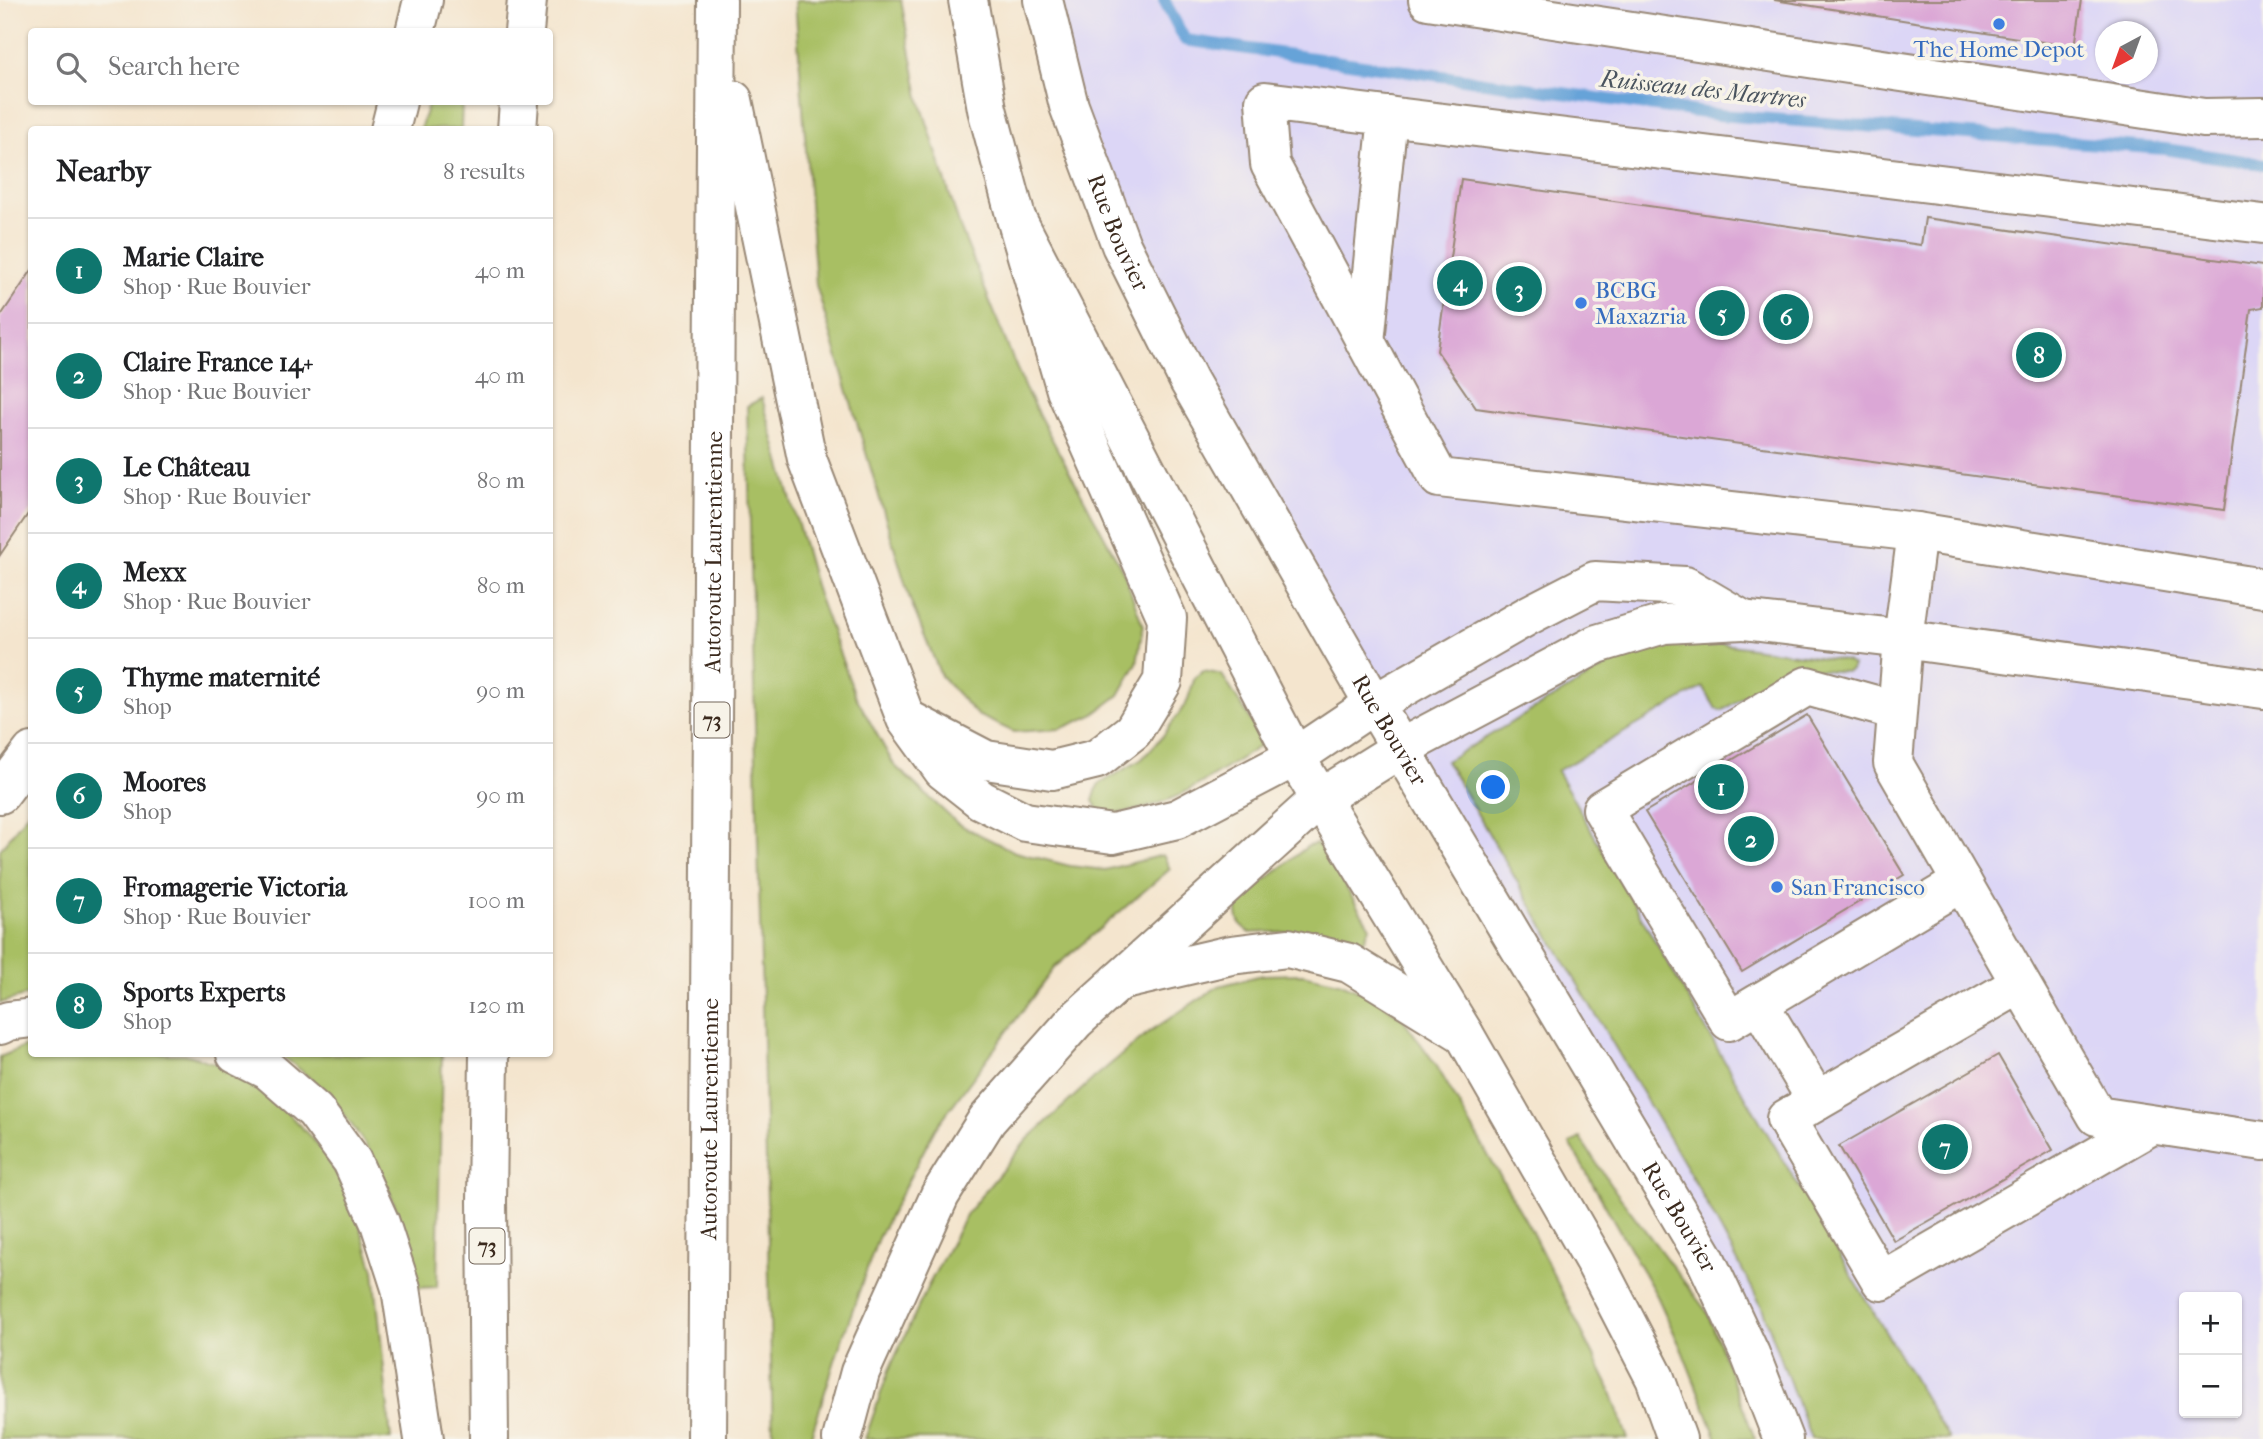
<!DOCTYPE html>
<html lang="en">
<head>
<meta charset="utf-8">
<style>
	:root { --surface:#fff; --page:#f2f2f2; --text:#202124; --muted:#757577; --line:#e0e0e0; --accent:#0f766e }
	body { margin:0; font-family:"IM FELL French Canon",serif; background:var(--page); color:var(--text) }
	.controls { position:absolute; right:21px; bottom:21px; display:grid; overflow:hidden; border-radius:7px; box-shadow:0 2px 5px #0004 }
	.controls button { width:63px; height:63px; display:grid; place-items:center; padding:0; border:0; border-bottom:2px solid var(--line); background:var(--surface); color:var(--text); font:35px sans-serif }
	.compass { position:absolute; left:2095px; top:21px; width:63px; height:63px; border-radius:50%; background:var(--surface); box-shadow:0 2px 5px #0004; rotate:221deg }
	.you { position:absolute; left:1494px; top:788px; width:24px; height:24px; margin:-18px; border:5px solid #fff; border-radius:50%; background:#1a73e8; box-shadow:0 0 0 10px #1a73e833 }
	.badge { display:grid; place-items:center; width:46px; height:46px; border-radius:50%; background:var(--accent); color:#fff; font-size:23px; font-weight:700 }
	.pin { position:absolute; translate:-50% -50%; border:4px solid #fff; box-shadow:0 2px 7px #0006 }
	.list { margin:0; padding:0; list-style:none }
	h2 { display:flex; justify-content:space-between; align-items:center; height:91px; margin:0; padding:0 28px; font-size:30px }
	h2 small { font-size:23px; font-weight:400; color:var(--muted) }
	.list li { display:grid; grid-template-columns:46px 1fr auto; gap:21px; align-items:center; box-sizing:border-box; height:105px; padding:0 28px; border-top:2px solid var(--line) }
	.list b { display:block; font-size:26px; white-space:nowrap }
	.list p { margin:0; font-size:23px; white-space:nowrap; color:var(--muted) }
	.list em { font-size:23px; font-style:normal; color:var(--muted) }
	.icon { flex:none; width:38px; height:38px; fill:none; stroke:currentColor; stroke-width:2; stroke-linecap:round; stroke-linejoin:round }
	.map { position:relative; flex:none; width:2263px; height:1439px; overflow:hidden }
	.search { position:absolute; background:var(--surface); box-shadow:0 2px 5px #0004; left:28px; top:28px; width:525px; height:77px; display:flex; align-items:center; gap:18px; box-sizing:border-box; padding:0 24px; border-radius:7px; color:var(--muted); font-size:26px }
	.panel { position:absolute; background:var(--surface); box-shadow:0 2px 5px #0004; left:28px; top:126px; width:525px; height:931px; border-radius:7px }
	.map>svg:first-child { display:block }
</style>
</head>
<body>
<div class="map">
<svg width="2263" height="1439" viewBox="0 0 2263 1439">
	<rect width="100%" height="100%" fill="#f7f3e8"/>
	<filter id="ink" filterUnits="userSpaceOnUse"><feTurbulence type="fractalNoise" baseFrequency=".0143" numOctaves="2"/><feDisplacementMap in="SourceGraphic" scale="14" xChannelSelector="R" yChannelSelector="G"/><feConvolveMatrix kernelMatrix="1 2 1 2 8 2 1 2 1" color-interpolation-filters="sRGB"/></filter>
	<filter id="wash" filterUnits="userSpaceOnUse"><feTurbulence type="fractalNoise" baseFrequency=".00686" numOctaves="4" result="noise"/><feDisplacementMap in="SourceGraphic" scale="28" xChannelSelector="R" yChannelSelector="G"/><feGaussianBlur stdDeviation="1.57" result="paint"/><feColorMatrix in="noise" values="0 0 0 0 0 0 0 0 0 0 0 0 0 0 0 0 0 1.4 0 .05"/><feComposite in="paint" operator="in"/></filter>
	<g filter="url(#wash)">
		<rect width="100%" height="100%" fill="#f4e5ce"/>
		<path fill="#dcd6f6" fill-rule="evenodd" d="M1043 0H2263V1439H1783L1750 1354 1189 381ZM2106 32H2148V74H2106ZM2184 1297H2237V1413H2184Z"/>
		<g fill="#a8bf64" stroke="#727441" stroke-width="2">
			<polygon points="795,0 901,0 919,97 960,227 1025,389 1124,573 1143,626 1137,663 1119,695 1093,715 1060,729 1014,732 977,715 941,676 910,600 816,285"/>
			<polygon points="429,102 462,102 461,129 420,129"/>
			<polygon points="762,398 817,592 855,695 894,765 958,824 1015,852 1070,866 1105,870 1163,855 1170,869 1055,967 935,1129 878,1238 838,1351 810,1439 773,1439 747,406"/>
			<polygon points="1680,638 1846,661 1853,665 1851,670 1847,672 1794,668 1767,680 1722,711 1716,709 1703,687 1557,771 1729,1069 1949,1439 1811,1439 1761,1305 1700,1191 1446,761 1631,652"/>
			<path d="M1204 671 1222 675 1265 743C1212 776 1167 813 1102 814L1093 801 1098 785 1142 759 1162 737 1187 702 1195 677Z"/>
			<polygon points="31,808 31,994 0,1003 0,850"/>
			<path d="M1316 844 1322 848 1370 927 1365 939 1354 946C1315 934 1291 930 1250 933 1238 924 1236 918 1237 903L1308 846Z"/>
			<polygon points="1303,974 1339,982 1376,998 1403,1019 1436,1065 1530,1228 1608,1384 1628,1439 865,1439 889,1370 927,1288 967,1213 1027,1140 1094,1078 1149,1032 1219,986 1262,975"/>
			<polygon points="31,1044 32,1054 185,1054 224,1066 283,1108 321,1148 351,1197 374,1270 391,1439 0,1439 0,1057"/>
			<path d="M279 1054H442L437 1287 413 1288C409 1267 406 1246 401 1225 382 1158 337 1093 279 1054Z"/>
			<polygon points="1580,1138 1613,1188 1707,1312 1755,1439 1717,1439 1681,1348 1657,1296 1570,1144"/>
		</g>
		<g fill="none" stroke-linecap="round" stroke-linejoin="round">
			<polyline stroke="#66a3d8" stroke-width="12" points="1164,0 1185,40 1719,115 2165,149 2263,164"/>
		</g>
		<g id="blocks">
			<g fill="#dba7d6">
				<polygon points="1774,0 2082,0 2075,47"/>
				<polygon points="1461,179 1921,245 1925,218 2263,266 2263,307 2251,309 2224,510 1476,408 1437,351"/>
				<polygon points="32,270 32,508 0,555 0,317"/>
				<polygon points="1807,715 1904,875 1742,972 1645,812"/>
				<polygon points="1998,1055 2053,1150 1894,1241 1839,1146"/>
			</g>
		</g>
	</g>
	<g filter="url(#ink)">
		<use href="#blocks" fill-opacity="0" stroke="#988876" stroke-width="2"/>
		<g fill="none" stroke-linecap="round" stroke-linejoin="round">
			<g stroke="#988876" stroke-width="42">
				<g id="minor">
					<polyline points="968,0 987,109 1016,218 1295,757 1464,1034 1596,1264 1655,1378 1677,1439"/>
					<path id="s1" d="M1043 0 1069 106 1121 245 1189 381 1374 704 1705 1258 1750 1354 1783 1439"/>
					<polyline points="1428,0 2204,118 2263,117"/>
					<polyline points="2263,224 1265,101 1270,164 1439,478 1917,532 2263,588"/>
					<polyline points="1365,342 1388,116"/>
					<polyline points="1917,532 1903,639 1893,763 2097,1116 2263,1141"/>
					<polyline points="1743,620 1903,639 2263,689"/>
					<polyline points="1897,711 1807,686 1602,809 1729,1021 1962,882"/>
					<polyline points="1295,757 1374,704 1529,615 1595,581 1685,586 1743,620 1664,624 1597,644 1401,748 1321,798"/>
					<polyline points="2020,984 1786,1119 1881,1281 2150,1126"/>
					<polyline points="1759,1004 1817,1101"/>
				</g>
			</g>
			<g stroke="#988876" stroke-width="42">
				<g id="highway">
					<polyline points="415,32 423,0"/>
					<polyline points="524,32 527,0"/>
					<polyline points="733,100 807,459 906,719 943,770 981,800 1025,822 1113,834 1177,819 1295,757"/>
					<polyline points="390,130 397,102"/>
					<polyline points="517,130 519,102"/>
					<polyline points="911,721 986,760 1052,770 1097,759 1133,731 1163,681 1167,618 1066,390 1016,218"/>
					<polyline points="0,794 32,752"/>
					<polyline points="1119,981 1231,955 1288,948 1349,963 1464,1034"/>
					<polyline points="0,1025 8,1021 32,1018"/>
					<polyline points="236,1054 268,1070 315,1111 352,1161 380,1223 401,1288 424,1439"/>
					<polyline points="489,1439 487,1201 489,1054"/>
					<path id="s2" d="M707 1439 717 0"/>
					<polyline points="842,1439 860,1372 940,1195 987,1120 1075,1021 1321,798"/>
				</g>
			</g>
			<use href="#minor" stroke="#fff" stroke-width="38"/>
			<use href="#highway" stroke="#fff" stroke-width="38"/>
		</g>
	</g>
	<g fill="#3f7fe0" stroke="#f7f3e8" stroke-width="2.5">
		<circle cx="1999" cy="24" r="7"/>
		<circle cx="1581" cy="303" r="7"/>
		<circle cx="1777" cy="887" r="7"/>
	</g>
	<g text-anchor="middle" dominant-baseline="central" stroke-width="7" stroke-linejoin="round" paint-order="stroke">
		<g fill="#f7f3e8" stroke="#73665b" stroke-width="2">
			<rect x="694.5" y="702.5" width="35" height="35" rx="5"/>
			<rect x="469.5" y="1228.5" width="35" height="35" rx="5"/>
		</g>
		<g font-size="21" font-weight="bold" fill="#3b2a1e">
			<text x="712" y="720">73</text>
			<text x="487" y="1246">73</text>
		</g>
		<g font-size="23" fill="#366cbe" stroke="#f7f3e8" text-anchor="start">
			<text x="1999" y="49" text-anchor="middle">The Home Depot</text>
			<text x="1595" y="290">BCBG<tspan x="1595" dy="26">Maxazria</tspan></text>
			<text x="1791" y="887">San Francisco</text>
		</g>
		<g font-size="23" fill="#3b2a1e" stroke="#f7f3e8">
			<text stroke="none"><textPath href="#s1" startOffset="245">Rue Bouvier</textPath></text>
			<text stroke="none"><textPath href="#s2" startOffset="887">Autoroute Laurentienne</textPath></text>
			<text stroke="none"><textPath href="#s1" startOffset="812">Rue Bouvier</textPath></text>
			<text stroke="none"><textPath href="#s2" startOffset="320">Autoroute Laurentienne</textPath></text>
			<text stroke="none"><textPath href="#s1" startOffset="1379">Rue Bouvier</textPath></text>
		</g>
		<g font-size="24" font-style="italic" fill="#4a545f" stroke="#f7f3e8">
			<text transform="translate(1703 89) rotate(6)">Ruisseau des Martres</text>
		</g>
	</g>
</svg>
<div class="controls">
<button>+</button>
<button>−</button>
</div>
<svg class="compass" viewBox="-18 -18 36 36"><path d="M0-13l5 13h-10z" fill="#e53935"/><path d="M0 13l5-13h-10z" fill="#757577"/></svg>
<div class="you"></div>
<div class="pin badge" style="left:1721px;top:787px">1</div>
<div class="pin badge" style="left:1751px;top:839px">2</div>
<div class="pin badge" style="left:1519px;top:289px">3</div>
<div class="pin badge" style="left:1460px;top:283px">4</div>
<div class="pin badge" style="left:1722px;top:313px">5</div>
<div class="pin badge" style="left:1786px;top:317px">6</div>
<div class="pin badge" style="left:1945px;top:1147px">7</div>
<div class="pin badge" style="left:2039px;top:355px">8</div>
<div class="search"><svg class="icon" aria-label="search" viewBox="0 0 24 24"><circle cx="10" cy="10" r="6"/><path d="M15 15l6 6"/></svg>Search here</div>
<section class="panel">
<h2>Nearby<small>8 results</small></h2>
<ul class="list">
<li><span class="badge">1</span><div><b>Marie Claire</b><p>Shop · Rue Bouvier</p></div><em>40 m</em></li>
<li><span class="badge">2</span><div><b>Claire France 14+</b><p>Shop · Rue Bouvier</p></div><em>40 m</em></li>
<li><span class="badge">3</span><div><b>Le Château</b><p>Shop · Rue Bouvier</p></div><em>80 m</em></li>
<li><span class="badge">4</span><div><b>Mexx</b><p>Shop · Rue Bouvier</p></div><em>80 m</em></li>
<li><span class="badge">5</span><div><b>Thyme maternité</b><p>Shop</p></div><em>90 m</em></li>
<li><span class="badge">6</span><div><b>Moores</b><p>Shop</p></div><em>90 m</em></li>
<li><span class="badge">7</span><div><b>Fromagerie Victoria</b><p>Shop · Rue Bouvier</p></div><em>100 m</em></li>
<li><span class="badge">8</span><div><b>Sports Experts</b><p>Shop</p></div><em>120 m</em></li>
</ul>
</section>
</div>
</body>
</html>
